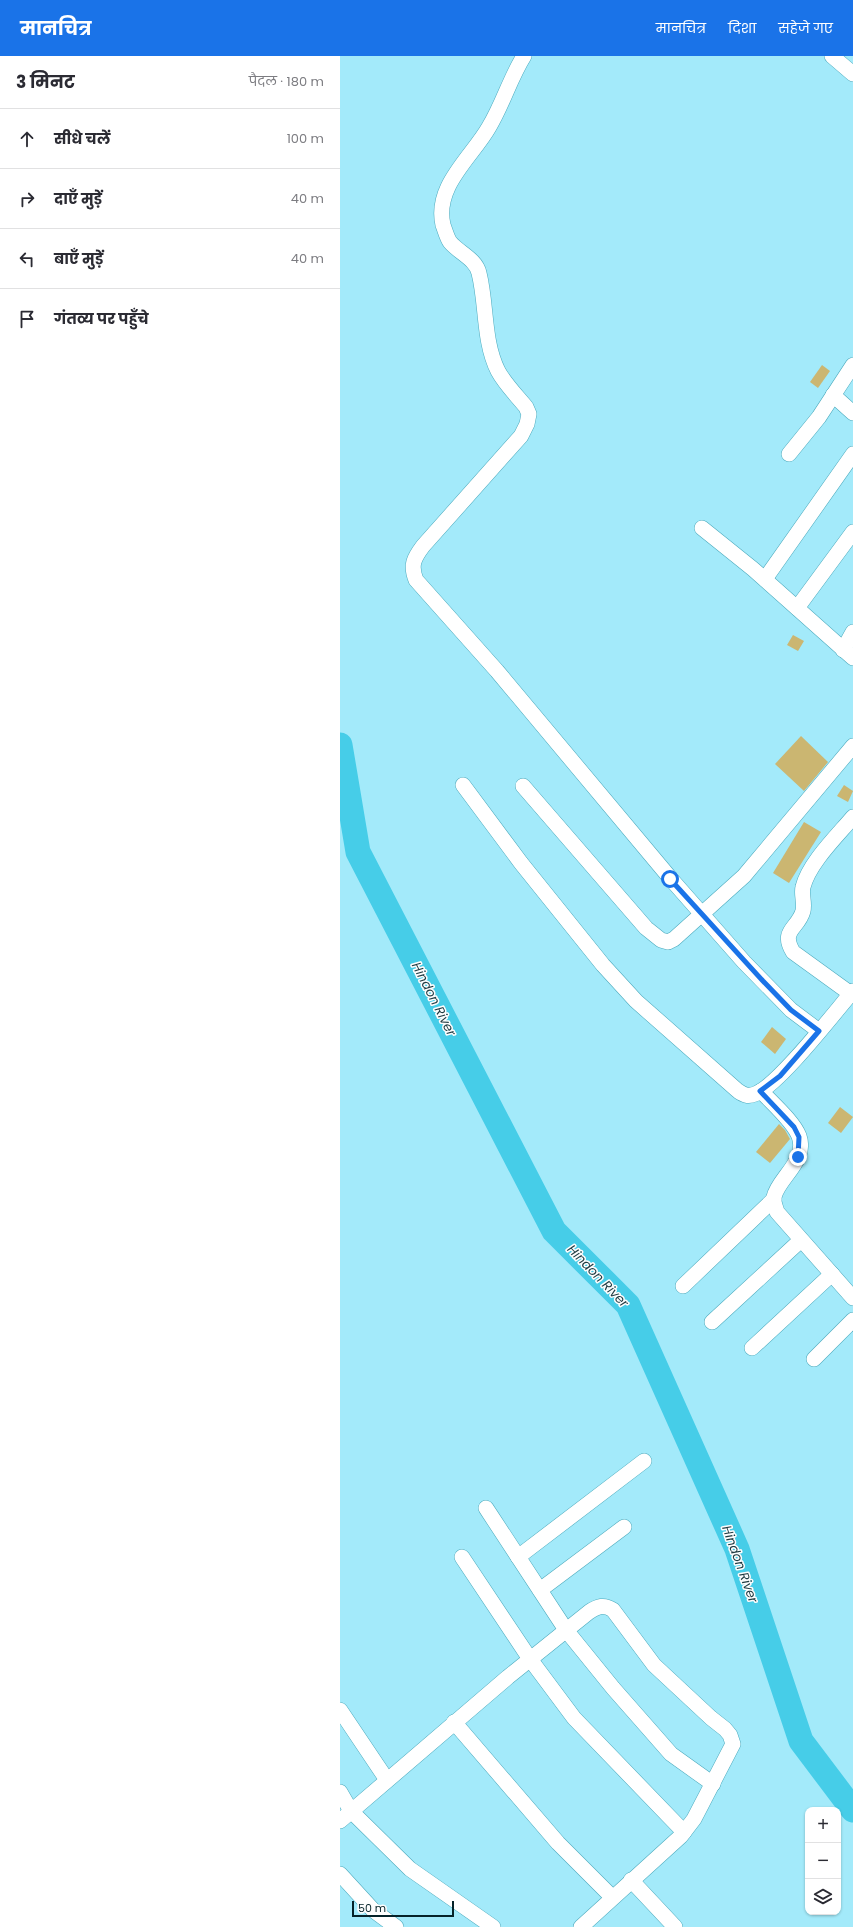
<!DOCTYPE html>
<html lang="hi">
<head>
<meta charset="utf-8">
<style>
	:root { --surface:#fff; --page:#f2f2f3; --text:#2b2b33; --muted:#7c7c81; --line:#e1e1e2; --accent:#1a73e8 }
	body { margin:0; font-family:Poppins,"Noto Sans Devanagari",sans-serif; background:var(--page); color:var(--text) }
	.controls { position:absolute; right:12px; bottom:12px; display:grid; overflow:hidden; border-radius:8px; box-shadow:0 1px 3px #0004 }
	.controls button { width:36px; height:36px; display:grid; place-items:center; padding:0; border:0; border-bottom:1px solid var(--line); background:var(--surface); color:var(--text); font:20px sans-serif }
	.scale { position:absolute; left:12px; bottom:10px; width:102px; box-sizing:border-box; padding-left:4px; border:2px solid #052329; border-top:0; font-size:11px; line-height:14px; white-space:nowrap; color:#052329; -webkit-text-stroke:3px #fdfdfd; paint-order:stroke }
	.stop { position:absolute; width:12px; height:12px; margin:-9px; border:3px solid #1a73e8; border-radius:50%; background:#fff }
	.stop.end { background:#1a73e8; border-color:#fff; box-shadow:0 1px 4px #0008 }
	.list { margin:0; padding:0; list-style:none }
	h2 { display:flex; justify-content:space-between; align-items:center; height:52px; margin:0; padding:0 16px; font-size:17px }
	h2 small { font-size:13px; font-weight:400; color:var(--muted) }
	.list li { display:grid; grid-template-columns:26px 1fr auto; gap:12px; align-items:center; box-sizing:border-box; height:60px; padding:0 16px; border-top:1px solid var(--line) }
	.list b { display:block; font-size:15px; white-space:nowrap }
	.list em { font-size:13px; font-style:normal; color:var(--muted) }
	.icon { flex:none; width:22px; height:22px; fill:none; stroke:currentColor; stroke-width:2; stroke-linecap:round; stroke-linejoin:round }
	.map { position:relative; flex:none; width:513px; height:1871px; overflow:hidden }
	header { display:flex; align-items:center; gap:24px; box-sizing:border-box; height:56px; padding:0 20px; background:var(--accent); color:#fff }
	header strong { font-size:19px }
	nav { display:flex; gap:22px; margin-inline-start:auto; font-size:14px }
	main { display:flex }
	aside { flex:1; background:var(--surface) }
	.map>svg:first-child { display:block }
</style>
</head>
<body>
<header>
<strong>मानचित्र</strong>
<nav><a>मानचित्र</a><a>दिशा</a><a>सहेजे गए</a></nav>
</header>
<main>
<aside>
<h2>3 मिनट<small>पैदल · 180 m</small></h2>
<ul class="list">
<li><svg class="icon" aria-label="ahead" viewBox="0 0 24 24"><path d="M12 20V5M6 11l6-6 6 6"/></svg><div><b>सीधे चलें</b></div><em>100 m</em></li>
<li><svg class="icon" aria-label="right" viewBox="0 0 24 24"><path d="M7 20v-9h11M14 6l5 5-5 5"/></svg><div><b>दाएँ मुड़ें</b></div><em>40 m</em></li>
<li><svg class="icon" aria-label="left" viewBox="0 0 24 24"><path d="M17 20v-9H6M10 6l-5 5 5 5"/></svg><div><b>बाएँ मुड़ें</b></div><em>40 m</em></li>
<li><svg class="icon" aria-label="arrive" viewBox="0 0 24 24"><path d="M6 21V4h12l-3 4 3 4H6"/></svg><div><b>गंतव्य पर पहुँचे</b></div></li>
</ul>
</aside>
<div class="map">
<svg width="513" height="1871" viewBox="0 0 513 1871">
	<rect width="100%" height="100%" fill="#a3eafa"/>
	<g fill="none" stroke-linecap="round" stroke-linejoin="round">
		<polyline stroke="#46cde8" stroke-width="25" points="0,689 18,796 214,1175 288,1249 397,1493 461,1685 513,1754"/>
	</g>
	<g fill="#cbb671">
		<polygon points="482,309 490,315 478,332 470,326"/>
		<polygon points="453,579 464,585 458,595 447,589"/>
		<polygon points="461,680 488,706 464,735 435,708"/>
		<polygon points="504,729 513,735 508,746 497,740"/>
		<polygon points="464,766 481,776 449,827 433,817"/>
		<polygon points="432,971 446,983 435,998 421,986"/>
		<polygon points="500,1051 513,1061 501,1077 488,1067"/>
		<polygon points="439,1068 445,1074 450,1083 430,1107 416,1096"/>
	</g>
	<g fill="none" stroke-linecap="round" stroke-linejoin="round">
		<g stroke="#4caabd" stroke-width="16">
			<g id="minor">
				<path d="M184 0C170 22 163 48 149 71 132 101 94 130 103 169 105 174 107 182 110 186 119 197 136 203 139 217 147 249 143 285 158 315 165 328 177 340 186 351L189 358 187 368 181 380 83 490C74 502 70 509 76 524L157 615 331 823 404 906 451 954 479 975"/>
				<polyline points="492,0 513,18"/>
				<polyline points="493,339 513,357"/>
				<polyline points="449,398 479,361 513,309"/>
				<polyline points="362,472 413,513 513,602"/>
				<polyline points="425,523 513,398"/>
				<polyline points="457,552 513,476"/>
				<polyline points="503,594 513,576"/>
				<path d="M123 729 181 807 263 909 296 945 398 1035C404 1039 408 1041 415 1038 437 1031 495 956 513 935"/>
				<polyline points="183,730 306,872 321,884 328,886 334,883 404,820 513,690"/>
				<path d="M511 938 453 896C440 874 458 873 463 855 465 847 461 838 463 831 469 807 497 780 513 761"/>
				<path d="M421 1035C432 1047 453 1065 459 1080 468 1105 438 1122 434 1141 433 1146 436 1152 437 1156L513 1242"/>
				<polyline points="343,1230 434,1143"/>
				<polyline points="372,1266 461,1184"/>
				<polyline points="412,1292 492,1218"/>
				<polyline points="474,1303 513,1264"/>
				<polyline points="146,1452 226,1574 273,1632 331,1698 373,1728"/>
				<polyline points="122,1501 190,1603 234,1662 344,1776"/>
				<polyline points="178,1501 304,1405"/>
				<polyline points="200,1534 284,1471"/>
				<polyline points="0,1654 47,1724"/>
				<polyline points="114,1666 218,1787 272,1841"/>
				<polyline points="0,1736 11,1755 70,1813 153,1871"/>
				<path d="M0 1765 168 1621 249 1556C258 1550 264 1548 273 1554L314 1609 371 1662 385 1673 390 1679 393 1688 354 1763 341 1780 241 1871"/>
				<polyline points="0,1818 33,1854 56,1871"/>
				<polyline points="291,1824 335,1871"/>
			</g>
		</g>
		<use href="#minor" stroke="#fff" stroke-width="15"/>
	</g>
	<g fill="none" stroke-linecap="round" stroke-linejoin="round">
		<polyline stroke="#1a73e8" stroke-width="5" points="330,823 423,925 451,954 479,975 440,1020 420,1035 454,1071 459,1081 458,1101"/>
	</g>
	<g text-anchor="middle" dominant-baseline="central" stroke-width="3" stroke-linejoin="round" paint-order="stroke">
		<g font-size="13" font-style="italic" fill="#1f3b42" stroke="#fdfdfd">
			<text transform="translate(94 943) rotate(63)">Hindon River</text>
			<text transform="translate(258 1220) rotate(46)">Hindon River</text>
			<text transform="translate(400 1508) rotate(70)">Hindon River</text>
		</g>
	</g>
</svg>
<div class="controls">
<button>+</button>
<button>−</button>
<button><svg class="icon" aria-label="layers" viewBox="0 0 24 24"><path d="M12 4l9 5-9 5-9-5zM3 14l9 5 9-5"/></svg></button>
</div>
<div class="scale">50 m</div>
<div class="stop" style="left:330px;top:823px"></div>
<div class="stop end" style="left:458px;top:1101px"></div>
</div>
</main>
</body>
</html>
